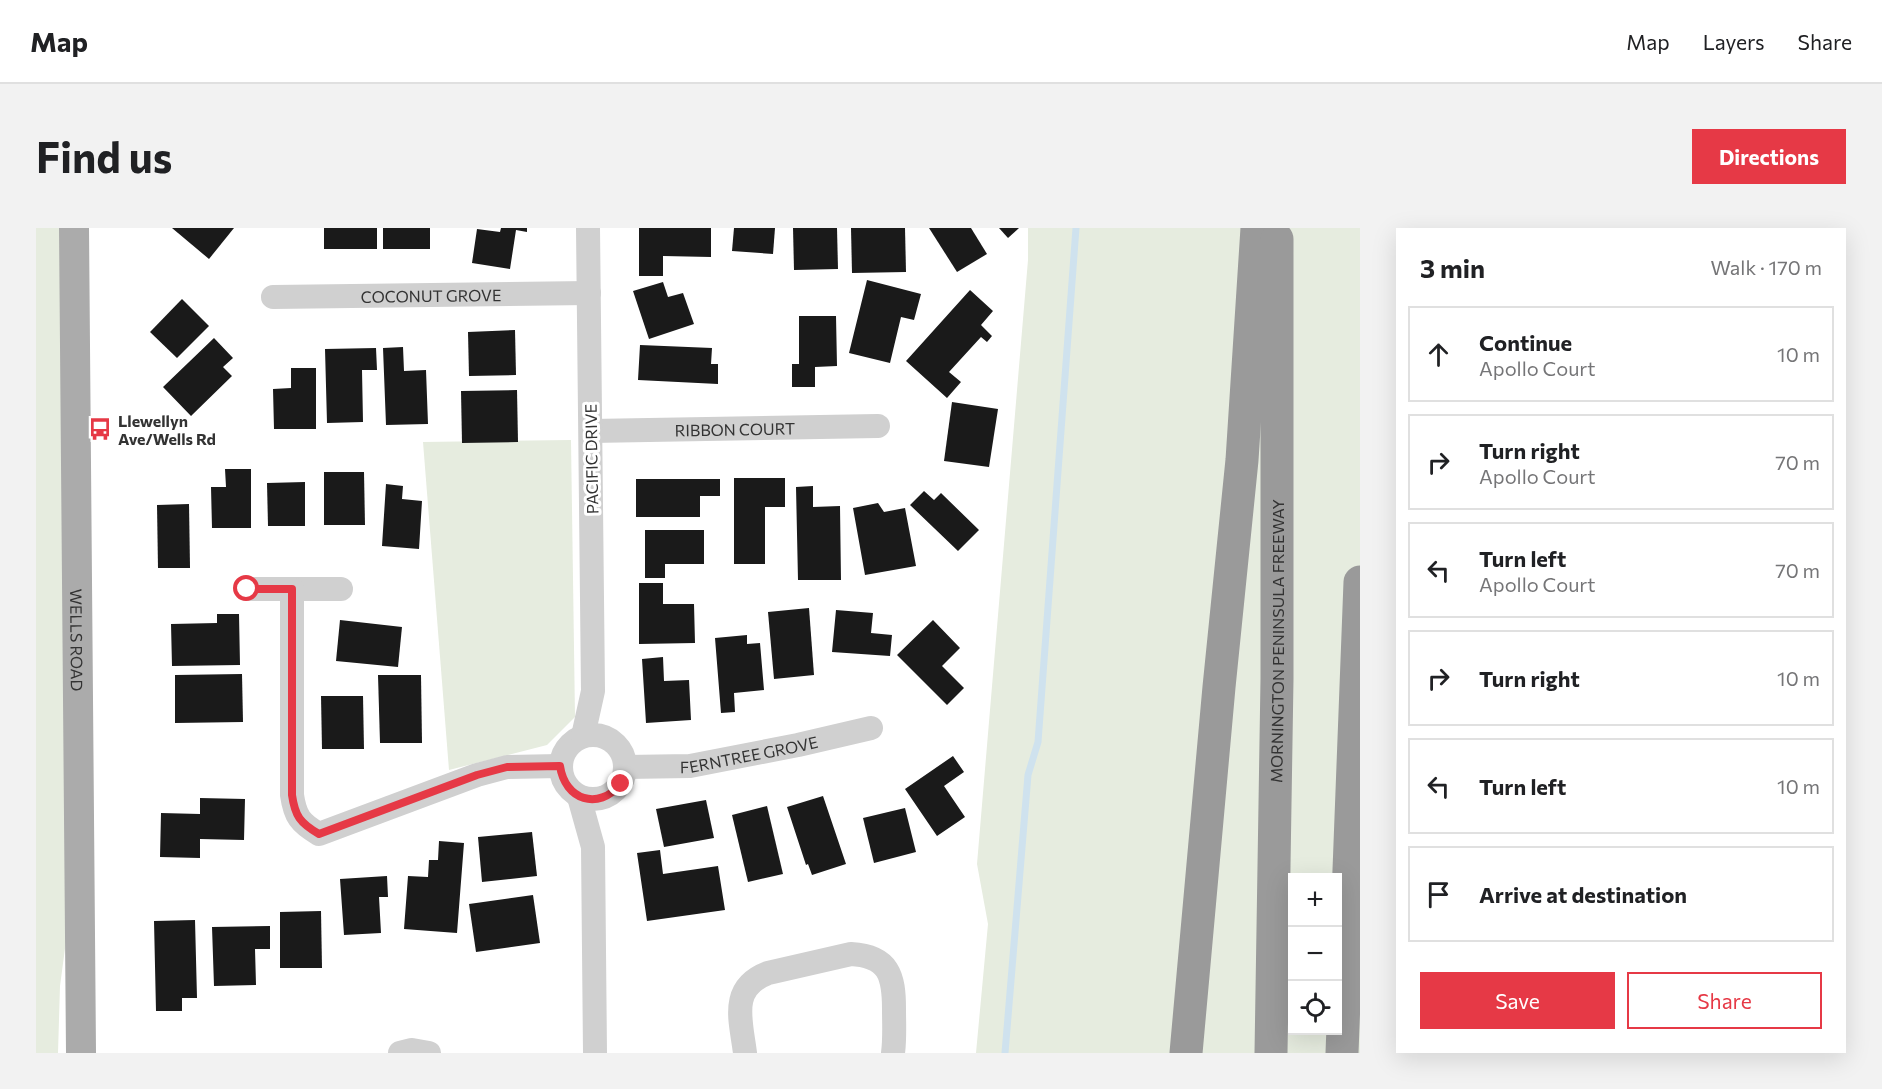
<!DOCTYPE html>
<html lang="en">
<head>
<meta charset="utf-8">
<style>
	:root { --surface:#fff; --page:#f2f2f2; --text:#202124; --muted:#757577; --line:#e0e0e0; --accent:#e63946 }
	body { margin:0; font-family:Commissioner,sans-serif; background:var(--page); color:var(--text) }
	.controls { position:absolute; right:18px; bottom:18px; display:grid; overflow:hidden; border-radius:0px; box-shadow:0 6px 24px #0002 }
	.controls button { width:54px; height:54px; display:grid; place-items:center; padding:0; border:0; border-bottom:2px solid var(--line); background:var(--surface); color:var(--text); font:30px sans-serif }
	.stop { position:absolute; width:18px; height:18px; margin:-14px; border:4px solid #e63946; border-radius:50%; background:#fff }
	.stop.end { background:#e63946; border-color:#fff; box-shadow:0 2px 6px #0008 }
	.list { margin:0; padding:0; list-style:none }
	h2 { display:flex; justify-content:space-between; align-items:center; height:78px; margin:0; padding:0 24px; font-size:26px }
	h2 small { font-size:20px; font-weight:400; color:var(--muted) }
	.list li { display:grid; grid-template-columns:39px 1fr auto; gap:18px; align-items:center; box-sizing:border-box; height:96px; margin:0 12px 12px; padding:0 12px; border:2px solid var(--line); border-radius:0px }
	.list b { display:block; font-size:22px; white-space:nowrap }
	.list p { margin:0; font-size:20px; white-space:nowrap; color:var(--muted) }
	.list em { font-size:20px; font-style:normal; color:var(--muted) }
	.actions { display:flex; gap:12px; padding:18px 24px }
	.actions a { flex:1; padding:14px 0; border:2px solid var(--accent); border-radius:0px; text-align:center; font-size:21px; color:var(--accent) }
	.actions .main { background:var(--accent); color:#fff }
	.icon { flex:none; width:33px; height:33px; fill:none; stroke:currentColor; stroke-width:2; stroke-linecap:round; stroke-linejoin:round }
	.map { position:relative; flex:none; width:1324px; height:825px; overflow:hidden; border-radius:0px }
	header { display:flex; align-items:center; gap:36px; box-sizing:border-box; height:84px; padding:0 30px; background:var(--surface); border-bottom:2px solid var(--line) }
	header strong { font-size:28px }
	nav { display:flex; gap:33px; margin-inline-start:auto; font-size:21px }
	.intro { display:flex; align-items:center; justify-content:space-between; box-sizing:border-box; height:144px; padding:0 36px }
	h1 { margin:0; font-size:42px }
	.button { padding:15px 27px; border-radius:0px; background:var(--accent); color:#fff; font-size:21px; font-weight:700 }
	main { display:flex; gap:36px; padding:0 36px }
	aside { flex:1; background:var(--surface); border-radius:0px; box-shadow:0 6px 24px #0002 }
	.map>svg:first-child { display:block }
</style>
</head>
<body>
<header>
<strong>Map</strong>
<nav><a>Map</a><a>Layers</a><a>Share</a></nav>
</header>
<div class="intro"><h1>Find us</h1><a class="button">Directions</a></div>
<main>
<div class="map">
<svg width="1324" height="825" viewBox="0 0 1324 825">
	<rect width="100%" height="100%" fill="#fff"/>
	<g fill="#e6ecdf" fill-rule="evenodd">
		<polygon points="0,0 26,0 30,713 24,758 22,825 0,825"/>
		<path d="M992 0H1324V825H940L952 696 941 636 992 32ZM1256 650H1302V802H1256Z"/>
		<polygon points="535,212 539,489 511,517 413,542 387,214"/>
	</g>
	<g fill="none" stroke-linecap="round" stroke-linejoin="round">
		<polyline stroke="#cfe2ee" stroke-width="7" points="969,825 992,547 1002,514 1040,0"/>
	</g>
	<g fill="#1a1a1a">
		<polygon points="136,0 198,0 173,31"/>
		<rect x="288" y="0" width="53" height="21"/>
		<rect x="347" y="0" width="47" height="21"/>
		<polygon points="465,0 491,0 491,4 480,2 474,41 436,35 441,1 464,4"/>
		<polygon points="603,0 675,0 675,29 627,28 627,48 603,48"/>
		<polygon points="698,0 739,0 737,26 696,23"/>
		<polygon points="757,0 801,0 802,41 758,42"/>
		<polygon points="815,0 869,0 870,44 816,45"/>
		<polygon points="893,0 935,0 951,26 921,44"/>
		<polygon points="963,0 983,0 972,10"/>
		<polygon points="831,52 885,66 878,92 865,89 854,135 813,125"/>
		<polygon points="627,54 632,69 647,65 658,96 613,111 597,63"/>
		<polygon points="934,62 957,83 945,97 956,108 951,114 945,109 913,144 925,154 911,170 870,133"/>
		<polygon points="146,71 173,98 141,130 114,104"/>
		<polygon points="763,88 800,88 801,138 779,139 779,159 756,159 756,136 763,136"/>
		<polygon points="479,102 480,147 433,148 432,104"/>
		<polygon points="178,110 197,130 187,139 196,148 155,188 127,159"/>
		<polygon points="604,117 676,120 675,136 682,136 682,156 602,152"/>
		<polygon points="367,119 368,143 390,142 392,196 350,197 347,120"/>
		<polygon points="340,120 341,142 326,142 327,194 291,195 289,121"/>
		<polygon points="255,140 280,140 280,201 238,201 237,161 255,160"/>
		<polygon points="481,162 482,214 426,215 425,163"/>
		<polygon points="916,174 962,181 953,239 908,233"/>
		<polygon points="189,241 215,241 215,300 176,300 175,259 190,259"/>
		<polygon points="288,244 328,244 329,297 288,297"/>
		<polygon points="698,250 749,250 749,279 729,279 729,336 698,336"/>
		<polygon points="600,251 684,251 684,268 664,268 664,289 600,289"/>
		<polygon points="269,254 269,298 232,298 231,255"/>
		<polygon points="350,256 367,258 366,271 386,273 383,321 346,318"/>
		<polygon points="777,258 777,279 804,278 805,352 762,352 760,259"/>
		<polygon points="888,263 898,272 905,265 943,302 922,323 874,277"/>
		<polygon points="842,275 848,284 869,280 880,338 829,347 817,280"/>
		<polygon points="153,276 154,340 122,340 121,277"/>
		<polygon points="609,302 668,302 668,336 629,336 629,350 609,350"/>
		<polygon points="603,355 627,355 627,376 658,376 659,415 603,416"/>
		<polygon points="773,380 778,447 738,451 732,384"/>
		<polygon points="800,382 837,385 835,405 856,407 854,428 796,424"/>
		<polygon points="181,386 203,386 204,437 136,438 135,396 181,395"/>
		<polygon points="304,392 366,399 362,439 300,433"/>
		<polygon points="897,392 924,420 906,438 928,460 911,477 861,427"/>
		<polygon points="711,407 711,416 724,415 728,462 698,465 699,484 685,485 679,410"/>
		<polygon points="627,429 628,453 653,452 655,492 610,495 606,431"/>
		<polygon points="206,446 207,494 139,495 139,447"/>
		<polygon points="342,447 385,447 386,515 344,515"/>
		<polygon points="285,468 327,468 328,521 286,521"/>
		<polygon points="917,528 928,544 908,558 929,589 901,608 869,561"/>
		<polygon points="787,568 810,636 776,647 772,636 770,637 751,579"/>
		<polygon points="164,570 209,571 208,612 164,611 164,630 124,629 125,585 164,586"/>
		<polygon points="670,572 678,610 628,619 620,581"/>
		<polygon points="731,578 747,646 712,654 696,587"/>
		<polygon points="869,580 880,624 838,635 827,590"/>
		<polygon points="496,604 501,648 446,654 442,609"/>
		<polygon points="403,613 428,615 421,705 368,701 372,648 392,649 393,632 402,632"/>
		<polygon points="624,622 627,646 682,638 689,682 611,693 601,625"/>
		<polygon points="351,648 352,669 343,669 345,705 308,707 304,651"/>
		<polygon points="497,667 504,715 440,724 433,676"/>
		<polygon points="285,683 286,740 244,740 244,684"/>
		<polygon points="159,692 161,770 146,770 146,783 120,783 118,693"/>
		<polygon points="234,698 234,721 219,721 220,757 178,758 176,699"/>
	</g>
	<g fill="none" stroke-linecap="round" stroke-linejoin="round">
		<g stroke="#d0d0d0" stroke-width="24">
			<path id="s1" d="M237 69 553 65"/>
			<path id="s2" d="M555 203 842 198"/>
			<polyline points="211,361 305,361"/>
			<path d="M256 361V567C259 588 264 595 283 606L441 547 471 539 524 538"/>
			<circle cx="557" cy="539" r="32"/>
			<polyline points="547,508 557,463 552,0"/>
			<path id="s3" d="M590 539 654 538 762 517 835 500"/>
			<polyline points="543,569 557,619 559,825"/>
			<polyline points="364,825 376,822 393,825"/>
			<path d="M709 825C705 792 693 760 732 745L815 726C853 728 858 748 858 781 858 796 859 810 857 825"/>
		</g>
		<path stroke="#ababab" stroke-width="30" id="s4" d="M38 0 45 825"/>
		<g stroke="#9a9a9a" stroke-width="33">
			<polyline points="1150,825 1183,459 1206,232 1221,0"/>
			<path id="s5" d="M1235 825 1241 451V11"/>
			<polyline points="1306,825 1324,354"/>
		</g>
	</g>
	<g fill="none" stroke-linecap="round" stroke-linejoin="round">
		<path stroke="#e63946" stroke-width="8" d="M211 361H256V567C259 588 264 595 283 606L441 547 471 539 524 538C529 572 562 583 585 556"/>
	</g>
	<defs>
		<g id="bus-bare" transform="scale(1.8)"><path d="M-5-6H5V4H4V6H2V4H-2V6H-4V4H-5ZM-3.5-4V0h7V-4ZM-3.5 1.2v1.5H-2V1.2ZM2 1.2v1.5H3.5V1.2Z" fill="#e63946" stroke="#fff" stroke-width="2.5" paint-order="stroke"/></g>
	</defs>
	<g fill-rule="evenodd">
		<use href="#bus-bare" x="64" y="201"/>
	</g>
	<g text-anchor="middle" dominant-baseline="central" stroke-width="6" stroke-linejoin="round" paint-order="stroke">
		<g font-size="16" fill="#333" stroke="#fff">
			<text stroke="none"><textPath href="#s1" startOffset="158">COCONUT GROVE</textPath></text>
			<text stroke="none"><textPath href="#s2" startOffset="144">RIBBON COURT</textPath></text>
			<text transform="translate(555 231) rotate(-91)">PACIFIC DRIVE</text>
			<text stroke="none"><textPath href="#s4" startOffset="412">WELLS ROAD</textPath></text>
			<text stroke="none"><textPath href="#s5" startOffset="412">MORNINGTON PENINSULA FREEWAY</textPath></text>
			<text stroke="none"><textPath href="#s3" startOffset="124">FERNTREE GROVE</textPath></text>
		</g>
		<g font-size="16" font-weight="bold" fill="#333" stroke="#fff" text-anchor="start">
			<text x="82" y="192">Llewellyn<tspan x="82" dy="18">Ave/Wells Rd</tspan></text>
		</g>
	</g>
</svg>
<div class="controls">
<button>+</button>
<button>−</button>
<button><svg class="icon" aria-label="locate" viewBox="0 0 24 24"><circle cx="12" cy="12" r="6"/><path d="M12 2v4M12 18v4M2 12h4M18 12h4"/></svg></button>
</div>
<div class="stop" style="left:211px;top:361px"></div>
<div class="stop end" style="left:585px;top:556px"></div>
</div>
<aside>
<h2>3 min<small>Walk · 170 m</small></h2>
<ul class="list">
<li><svg class="icon" aria-label="ahead" viewBox="0 0 24 24"><path d="M12 20V5M6 11l6-6 6 6"/></svg><div><b>Continue</b><p>Apollo Court</p></div><em>10 m</em></li>
<li><svg class="icon" aria-label="right" viewBox="0 0 24 24"><path d="M7 20v-9h11M14 6l5 5-5 5"/></svg><div><b>Turn right</b><p>Apollo Court</p></div><em>70 m</em></li>
<li><svg class="icon" aria-label="left" viewBox="0 0 24 24"><path d="M17 20v-9H6M10 6l-5 5 5 5"/></svg><div><b>Turn left</b><p>Apollo Court</p></div><em>70 m</em></li>
<li><svg class="icon" aria-label="right" viewBox="0 0 24 24"><path d="M7 20v-9h11M14 6l5 5-5 5"/></svg><div><b>Turn right</b></div><em>10 m</em></li>
<li><svg class="icon" aria-label="left" viewBox="0 0 24 24"><path d="M17 20v-9H6M10 6l-5 5 5 5"/></svg><div><b>Turn left</b></div><em>10 m</em></li>
<li><svg class="icon" aria-label="arrive" viewBox="0 0 24 24"><path d="M6 21V4h12l-3 4 3 4H6"/></svg><div><b>Arrive at destination</b></div></li>
</ul>
<div class="actions"><a class="main">Save</a><a>Share</a></div>
</aside>
</main>
</body>
</html>
